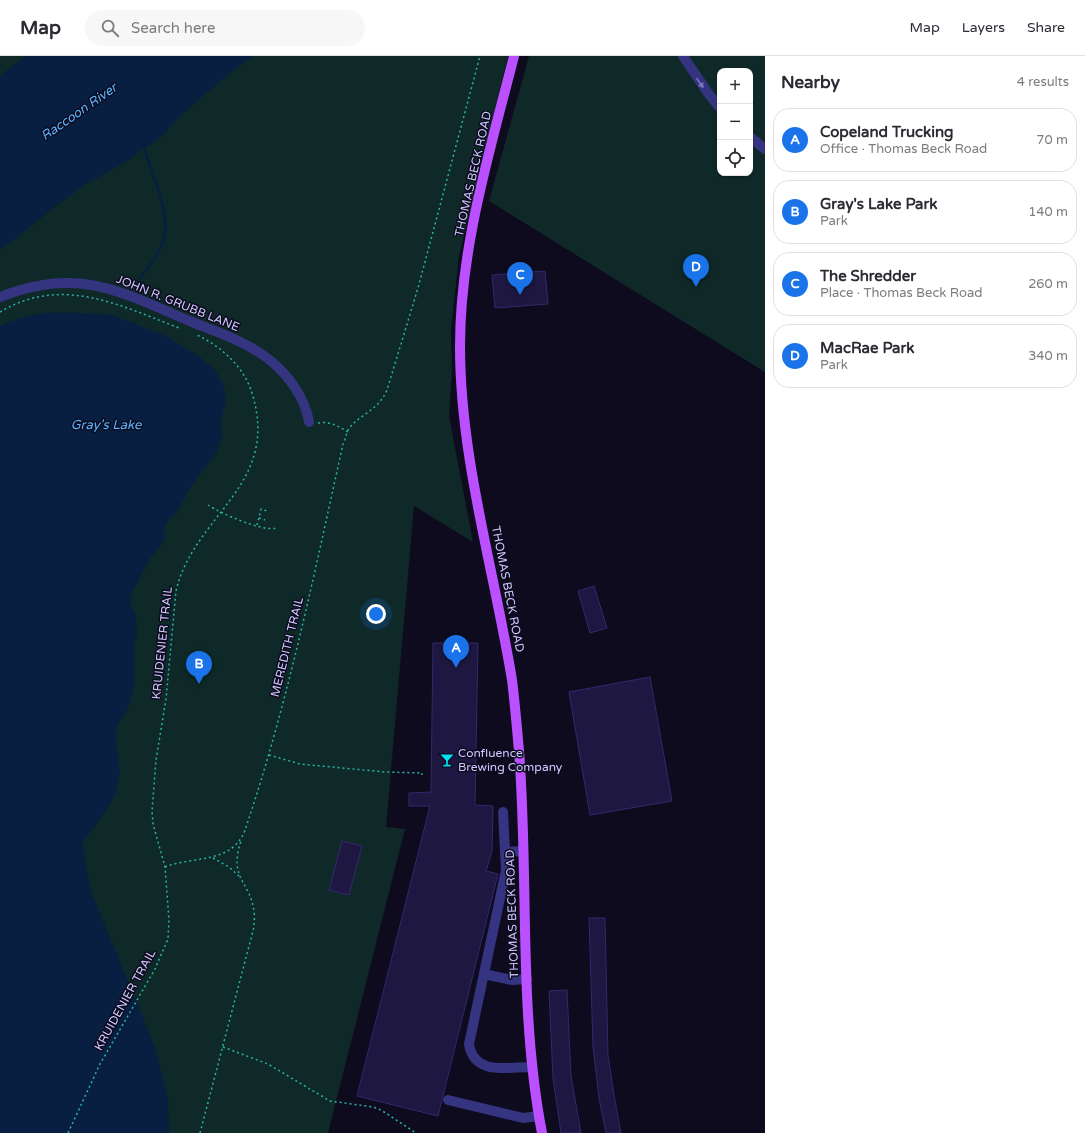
<!DOCTYPE html>
<html lang="en">
<head>
<meta charset="utf-8">
<style>
	:root { --surface:#fff; --page:#f7f7f7; --text:#2b2b33; --muted:#7c7c81; --line:#e1e1e2; --accent:#1a73e8 }
	body { margin:0; font-family:"Varela Round",sans-serif; background:var(--page); color:var(--text) }
	.controls { position:absolute; right:12px; top:12px; display:grid; overflow:hidden; border-radius:8px; box-shadow:0 1px 3px #0004 }
	.controls button { width:36px; height:36px; display:grid; place-items:center; padding:0; border:0; border-bottom:1px solid var(--line); background:var(--surface); color:var(--text); font:20px sans-serif }
	.you { position:absolute; left:376px; top:558px; width:14px; height:14px; margin:-10px; border:3px solid #fff; border-radius:50%; background:#1a73e8; box-shadow:0 0 0 6px #1a73e833 }
	.badge { display:grid; place-items:center; width:26px; height:26px; border-radius:50%; background:var(--accent); color:#fff; font-size:13px; font-weight:700 }
	.pin { position:absolute; translate:-50% -33px; filter:drop-shadow(0 1px 2px #0008) }
	.pin::after { content:''; position:absolute; top:21px; width:14px; height:12px; background:inherit; clip-path:polygon(0 0,100% 0,50% 100%) }
	.list { margin:0; padding:0; list-style:none }
	h2 { display:flex; justify-content:space-between; align-items:center; height:52px; margin:0; padding:0 16px; font-size:17px }
	h2 small { font-size:13px; font-weight:400; color:var(--muted) }
	.list li { display:grid; grid-template-columns:26px 1fr auto; gap:12px; align-items:center; box-sizing:border-box; height:64px; margin:0 8px 8px; padding:0 8px; border:1px solid var(--line); border-radius:16px }
	.list b { display:block; font-size:15px; white-space:nowrap }
	.list p { margin:0; font-size:13px; white-space:nowrap; color:var(--muted) }
	.list em { font-size:13px; font-style:normal; color:var(--muted) }
	.icon { flex:none; width:22px; height:22px; fill:none; stroke:currentColor; stroke-width:2; stroke-linecap:round; stroke-linejoin:round }
	.map { position:relative; flex:none; width:765px; height:1077px; overflow:hidden }
	header { display:flex; align-items:center; gap:24px; box-sizing:border-box; height:56px; padding:0 20px; background:var(--surface); border-bottom:1px solid var(--line) }
	header strong { font-size:19px }
	nav { display:flex; gap:22px; margin-inline-start:auto; font-size:14px }
	.search { width:280px; height:36px; background:var(--page); display:flex; align-items:center; gap:10px; box-sizing:border-box; padding:0 14px; border-radius:22px; color:var(--muted); font-size:15px }
	main { display:flex }
	aside { flex:1; background:var(--surface) }
	.map>svg:first-child { display:block }
</style>
</head>
<body>
<header>
<strong>Map</strong>
<div class="search"><svg class="icon" aria-label="search" viewBox="0 0 24 24"><circle cx="10" cy="10" r="6"/><path d="M15 15l6 6"/></svg>Search here</div>
<nav><a>Map</a><a>Layers</a><a>Share</a></nav>
</header>
<main>
<div class="map">
<svg width="765" height="1077" viewBox="0 0 765 1077">
	<rect width="100%" height="100%" fill="#0e0b1f"/>
	<g fill="#0e2928" fill-rule="evenodd">
		<polygon points="0,0 26,0 0,20"/>
		<path d="M243 0H508L459 200 451 274 452 317 449 360 473 486 414 450 386 771 405 773 328 1077H0V193C30 172 56 147 87 127 105 115 125 107 142 93 176 64 209 31 243 0Z"/>
		<path d="M529 0H765V316L489 145ZM720 15H750V117H720Z"/>
	</g>
	<g fill="#091f41">
		<polygon points="26,0 253,0 225,21 179,61 158,84 144,92 129,104 88,127 51,153 19,180 0,193 0,20"/>
		<path d="M64 256 112 259 166 280 200 301 215 314 224 330 226 344 221 365 222 382 216 397 191 430 176 458 169 463 164 472 165 481 161 490 150 502 132 537 130 546 136 560 137 580 134 588 135 629 128 652 117 669 116 681 120 718 115 739 103 759 82 787 91 835 155 991 168 1042 169 1077H0V270C23 259 39 257 64 256Z"/>
	</g>
	<g fill="none" stroke-linecap="round" stroke-linejoin="round">
		<path stroke="#091f41" stroke-width="2.5" d="M138 225C146 214 159 200 163 186 172 158 151 116 143 89"/>
	</g>
	<g fill="#1e1741" stroke="#34286e">
		<polygon points="545,215 548,248 495,252 492,219"/>
		<polygon points="594,530 607,572 590,577 578,535"/>
		<polygon points="433,587 478,587 475,749 493,750 492,795 486,815 498,818 438,1060 357,1040 430,750 409,750 409,737 431,736"/>
		<polygon points="650,621 672,745 590,759 569,636"/>
		<polygon points="342,785 362,790 349,839 329,834"/>
		<polygon points="589,862 605,862 608,999 614,1039 621,1077 606,1077 599,1042 593,990"/>
		<polygon points="567,934 571,1020 581,1077 561,1077 553,1022 549,935"/>
	</g>
	<g fill="none" stroke-linecap="round" stroke-linejoin="round">
		<g stroke="#28b4a9" stroke-width="1.5" stroke-dasharray="2 3" stroke-linecap="butt">
			<path d="M0 256C62 219 119 249 179 272"/>
			<path d="M318 367C330 365 338 370 348 376"/>
			<path d="M208 449C220 457 262 476 276 472"/>
			<polyline points="259,462 265,464"/>
			<polyline points="257,469 261,453 267,455"/>
			<polyline points="269,699 300,708 385,716 422,717 422,719"/>
			<polyline points="213,802 229,811 239,820"/>
			<path d="M165 811C193 800 229 808 244 777 287 651 314 519 343 388 345 385 346 380 347 376 356 359 377 357 387 334L418 232 480 0"/>
			<polyline points="223,991 268,1008 330,1045 373,1051 381,1054 416,1077"/>
			<path d="M68 1077 100 1008 155 913 168 883 169 864 165 811 153 768 152 755 156 704 166 643 176 535C194 458 281 430 252 337 244 311 222 291 197 279"/>
			<path d="M200 1077 254 871C254 866 255 861 254 856 251 826 228 823 241 785"/>
		</g>
		<g stroke="#353480" stroke-width="10">
			<polyline points="683,0 708,37 720,52"/>
			<polyline points="750,81 765,93"/>
			<path d="M0 241C23 232 46 226 71 227 114 228 153 250 192 266 219 277 248 286 271 305 289 320 305 342 309 366"/>
			<path d="M503 756 506 814 469 988C474 1020 508 1011 532 1011"/>
			<polyline points="505,796 523,795"/>
			<polyline points="484,918 512,924 527,923"/>
			<polyline points="448,1044 523,1062 539,1060"/>
		</g>
		<path stroke="#ba50ff" stroke-width="10" d="M514 0C490 95 460 191 460 290 460 403 494 513 512 624 515 648 517 672 519 695 529 822 518 952 542 1077"/>
	</g>
	<defs><path id="oneway-solid" d="M-6-.8H1V-3.2L6.5 0L1 3.2V.8H-6Z"/></defs>
	<use fill="#7a77b9" href="#oneway-solid" transform="translate(700 27) rotate(55)"/>
	<defs>
		<g id="bar-bare" transform="scale(1.08)"><path d="M-6-5H6L.8 .8V4.5H3.5V6h-7V4.5H-.8V.8Z" fill="#00e1f4" stroke="#0e0b1f" stroke-width="2.5" paint-order="stroke"/></g>
	</defs>
	<g fill-rule="evenodd">
		<use href="#bar-bare" x="447" y="704"/>
	</g>
	<g text-anchor="middle" dominant-baseline="central" stroke-width="3" stroke-linejoin="round" paint-order="stroke">
		<g font-size="12" fill="#cec9ff" stroke="#0e0b1f">
			<text transform="translate(473 118) rotate(-77)">THOMAS BECK ROAD</text>
			<text transform="translate(178 247) rotate(22)">JOHN R. GRUBB LANE</text>
			<text transform="translate(508 533) rotate(79)">THOMAS BECK ROAD</text>
			<text transform="translate(162 587) rotate(-84)">KRUIDENIER TRAIL</text>
			<text transform="translate(287 591) rotate(-76)">MEREDITH TRAIL</text>
			<text transform="translate(512 858) rotate(-92)">THOMAS BECK ROAD</text>
			<text transform="translate(125 944) rotate(-61)">KRUIDENIER TRAIL</text>
		</g>
		<g font-size="12" fill="#cec9ff" stroke="#0e0b1f" text-anchor="start">
			<text x="458" y="697">Confluence<tspan x="458" dy="14">Brewing Company</tspan></text>
		</g>
		<g font-size="13" font-style="italic" fill="#57b5ff" stroke="#0e0b1f">
			<text transform="translate(79 56) rotate(-35)">Raccoon River</text>
			<text x="106" y="369">Gray's Lake</text>
		</g>
	</g>
</svg>
<div class="controls">
<button>+</button>
<button>−</button>
<button><svg class="icon" aria-label="locate" viewBox="0 0 24 24"><circle cx="12" cy="12" r="6"/><path d="M12 2v4M12 18v4M2 12h4M18 12h4"/></svg></button>
</div>
<div class="you"></div>
<div class="pin badge" style="left:456px;top:612px">A</div>
<div class="pin badge" style="left:199px;top:628px">B</div>
<div class="pin badge" style="left:520px;top:239px">C</div>
<div class="pin badge" style="left:696px;top:231px">D</div>
</div>
<aside>
<h2>Nearby<small>4 results</small></h2>
<ul class="list">
<li><span class="badge">A</span><div><b>Copeland Trucking</b><p>Office · Thomas Beck Road</p></div><em>70 m</em></li>
<li><span class="badge">B</span><div><b>Gray's Lake Park</b><p>Park</p></div><em>140 m</em></li>
<li><span class="badge">C</span><div><b>The Shredder</b><p>Place · Thomas Beck Road</p></div><em>260 m</em></li>
<li><span class="badge">D</span><div><b>MacRae Park</b><p>Park</p></div><em>340 m</em></li>
</ul>
</aside>
</main>
</body>
</html>
